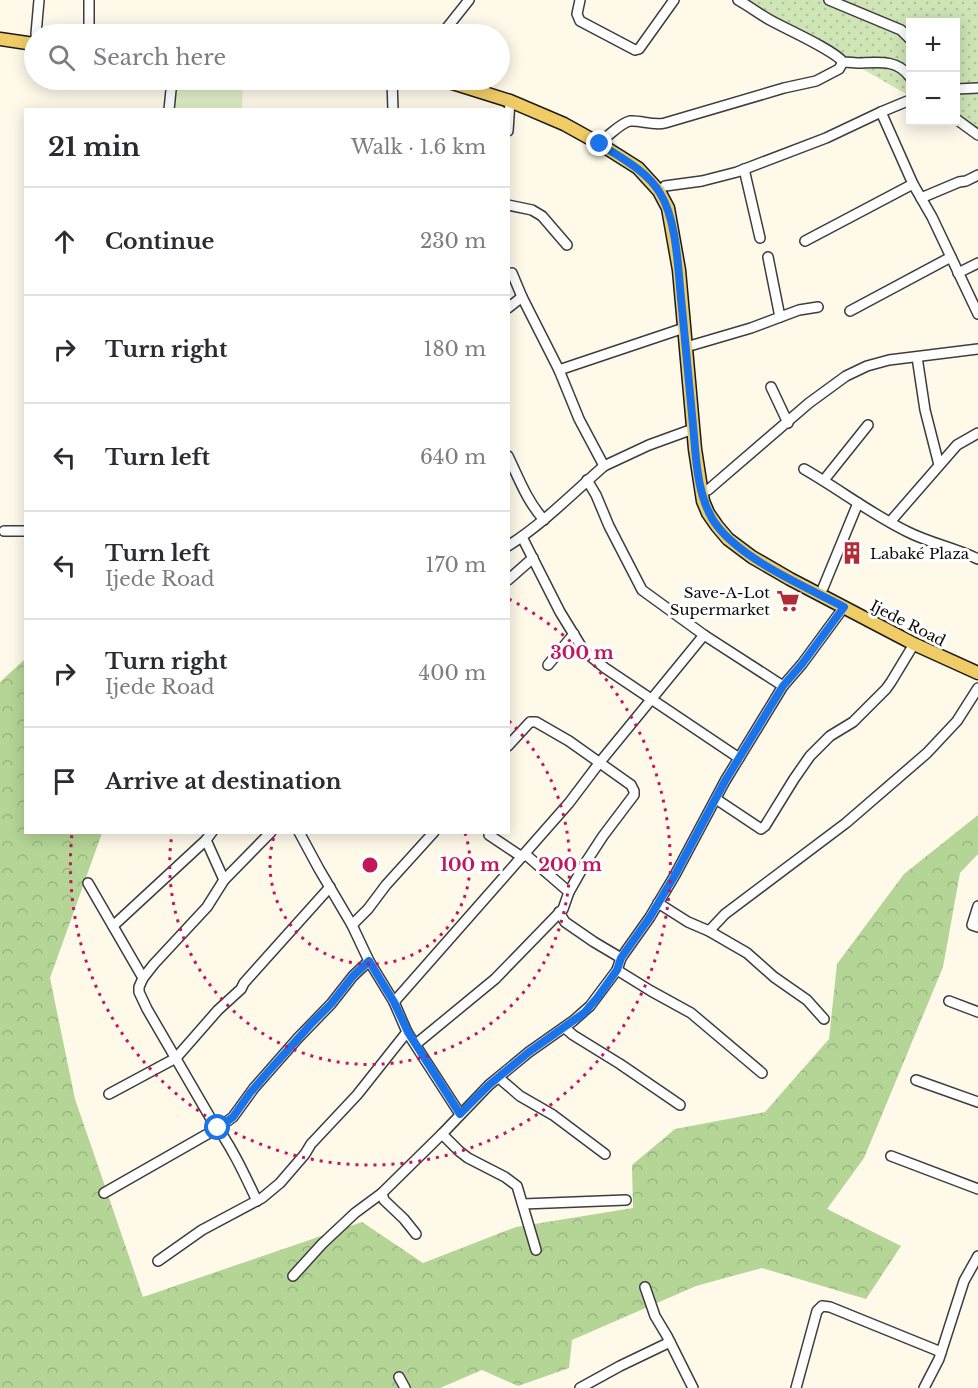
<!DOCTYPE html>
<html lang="en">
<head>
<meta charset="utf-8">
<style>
	:root { --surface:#fff; --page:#f7f7f7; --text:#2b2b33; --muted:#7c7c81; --line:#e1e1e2 }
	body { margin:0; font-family:"Libre Baskerville",serif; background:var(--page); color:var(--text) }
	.controls { position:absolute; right:18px; top:18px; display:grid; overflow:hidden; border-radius:0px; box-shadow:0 3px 15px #0003 }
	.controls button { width:54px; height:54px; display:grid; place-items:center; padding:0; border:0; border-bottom:2px solid var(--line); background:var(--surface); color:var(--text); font:30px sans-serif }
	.stop { position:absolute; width:18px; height:18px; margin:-14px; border:4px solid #1a73e8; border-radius:50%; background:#fff }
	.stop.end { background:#1a73e8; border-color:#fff; box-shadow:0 2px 6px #0008 }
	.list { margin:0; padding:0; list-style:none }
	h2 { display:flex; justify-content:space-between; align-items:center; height:78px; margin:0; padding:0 24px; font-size:26px }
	h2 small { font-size:20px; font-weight:400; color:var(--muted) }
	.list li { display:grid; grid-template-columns:39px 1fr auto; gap:18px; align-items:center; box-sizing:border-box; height:108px; padding:0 24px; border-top:2px solid var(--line) }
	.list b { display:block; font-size:22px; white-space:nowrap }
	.list p { margin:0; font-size:20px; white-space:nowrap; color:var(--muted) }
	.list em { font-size:20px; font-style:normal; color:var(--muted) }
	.icon { flex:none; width:33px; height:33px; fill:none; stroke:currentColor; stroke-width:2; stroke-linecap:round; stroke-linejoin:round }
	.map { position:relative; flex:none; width:978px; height:1388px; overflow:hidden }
	.search { position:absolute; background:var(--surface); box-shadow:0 3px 15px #0003; left:24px; top:24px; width:486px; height:66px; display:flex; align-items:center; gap:15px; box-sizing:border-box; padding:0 21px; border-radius:33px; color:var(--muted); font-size:22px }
	.panel { position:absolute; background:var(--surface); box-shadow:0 3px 15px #0003; left:24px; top:108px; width:486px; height:726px; border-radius:0px }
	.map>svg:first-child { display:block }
</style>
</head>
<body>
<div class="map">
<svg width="978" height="1388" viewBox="0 0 978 1388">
	<defs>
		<pattern id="green-dots" width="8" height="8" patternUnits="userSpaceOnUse" patternTransform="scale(1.5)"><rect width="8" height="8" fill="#cfe5b6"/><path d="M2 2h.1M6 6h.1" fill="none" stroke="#b0c39b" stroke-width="1.8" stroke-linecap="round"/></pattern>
		<pattern id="forest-crowns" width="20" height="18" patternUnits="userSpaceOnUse" patternTransform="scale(1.5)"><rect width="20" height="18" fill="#b4d596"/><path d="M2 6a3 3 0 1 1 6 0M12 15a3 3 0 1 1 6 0" fill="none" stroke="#99b680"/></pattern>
	</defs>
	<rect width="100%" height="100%" fill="#fef9e9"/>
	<polygon fill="url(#green-dots)" points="741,0 978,0 978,134 956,121 956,22 910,22 910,96"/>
	<polygon fill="url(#forest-crowns)" points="25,659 26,832 102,833 50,978 75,1099 143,1297 362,1222 423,1263 516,1227 633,1208 632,1165 675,1129 765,1112 829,1039 837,964 904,874 978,815 978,854 960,873 943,967 864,1158 827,1209 901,1246 866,1299 762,1268 696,1286 572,1340 569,1368 518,1386 482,1370 440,1388 0,1388 0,682"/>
	<polygon fill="#e0edc7" points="178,80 243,80 242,109 175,109"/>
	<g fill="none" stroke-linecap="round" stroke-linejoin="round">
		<g stroke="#3d3d3d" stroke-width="12">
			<g id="minor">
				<polyline points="89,0 89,34"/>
				<polyline points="580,0 577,14 580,21 635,50 639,49 674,0"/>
				<path d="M738 0C749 6 759 14 770 20 786 29 834 50 843 62 849 62 855 63 862 63 880 62 898 60 910 77"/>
				<polyline points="829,0 901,30 910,39"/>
				<polyline points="36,34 39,0"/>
				<polyline points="442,34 469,0"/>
				<polyline points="392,80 393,110"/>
				<polyline points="956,89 978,88"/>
				<polyline points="169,110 172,80"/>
				<polyline points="881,112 913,184 932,217 978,314"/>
				<polyline points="956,119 978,135"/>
				<polyline points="508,131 510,101"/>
				<path d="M605 138C612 133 621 123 630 121 641 120 653 126 665 123L784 88 816 81 839 69 843 62"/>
				<polyline points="744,169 760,238"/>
				<polyline points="665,186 702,181 737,172 826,138 881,112 910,100"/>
				<polyline points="921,198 959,182 966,181 978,175"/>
				<polyline points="508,205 532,210 542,216 567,245"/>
				<polyline points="805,241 913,184"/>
				<polyline points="768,257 780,317"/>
				<polyline points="512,273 522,297 559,370 579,419 604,466 649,445 693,429"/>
				<polyline points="958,273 978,263"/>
				<polyline points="508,308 522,297"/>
				<polyline points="850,311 951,257"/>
				<polyline points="693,345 751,328 799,310 818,307"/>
				<polyline points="917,357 925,410 939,465"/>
				<polyline points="559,370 684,328"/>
				<polyline points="771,387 788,423"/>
				<path d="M508 456C519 479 527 501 544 520"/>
				<path d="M804 469C839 489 871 514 908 532 930 543 955 548 978 559"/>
				<polyline points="587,480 596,495 609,526 642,590 704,635 783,686"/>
				<polyline points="824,480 868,425"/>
				<polyline points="708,490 809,403 846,376 867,366 889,360 978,349"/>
				<polyline points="890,522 957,445 978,433"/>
				<polyline points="4,531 26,531"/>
				<polyline points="522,537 560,612 584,651 605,668 739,758"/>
				<path d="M508 546C544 523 573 493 604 466"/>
				<polyline points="508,580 533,558"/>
				<polyline points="823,588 858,503"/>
				<polyline points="548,665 574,634"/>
				<polyline points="716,799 761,829 765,826 794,779 810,756 830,736 853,722 886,689 891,682 914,644"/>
				<polyline points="299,832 319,869 352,925 369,961 394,1002 407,1032 460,1114"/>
				<polyline points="489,835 522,857"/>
				<polyline points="206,840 224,880"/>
				<polyline points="525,854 569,892"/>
				<polyline points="88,883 143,978"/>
				<polyline points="658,903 688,922 709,931 747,953 774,977 807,1000 824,1019"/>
				<polyline points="978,906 972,925 978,927"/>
				<polyline points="559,912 565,922 594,942 621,958"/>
				<polyline points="352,925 368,909 386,885 434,832"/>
				<polyline points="113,926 206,840 212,832"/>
				<polyline points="709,931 725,914 846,823 927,753 957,721 978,688"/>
				<polyline points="617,970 651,991 691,1013 762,1073"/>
				<polyline points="949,1001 978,1012"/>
				<polyline points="394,1002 569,803 600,762 704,635"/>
				<polyline points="565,1028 573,1035 620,1064 680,1105"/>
				<polyline points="416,1044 495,979 563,909 569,892 586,862 603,836 634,795 634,791 631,785 569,741 536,722 530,722 508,746"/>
				<polyline points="499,1078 520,1096 553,1115 605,1154"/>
				<polyline points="916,1080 978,1102"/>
				<polyline points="109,1094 176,1058 218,1010 241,989 244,983 330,887"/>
				<polyline points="442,1134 459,1151 468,1158 505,1177 517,1186 536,1250"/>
				<polyline points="891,1156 978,1189"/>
				<polyline points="104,1193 218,1128 233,1117 254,1088 298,1038 331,1004 353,976 369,961"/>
				<polyline points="382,1193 384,1200 404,1219 416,1234"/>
				<path d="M257 1201C244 1173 230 1143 211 1119L147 1009 139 992V987L143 978 154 964 207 907 224 880 271 832"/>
				<polyline points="523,1204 626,1200"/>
				<polyline points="158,1261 202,1230 262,1198 280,1183 305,1154 311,1144 357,1095 407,1032"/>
				<polyline points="293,1276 322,1244 355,1213 382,1193 442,1134 489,1085 529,1052 573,1021 590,1006 617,970 621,958 650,917 675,875 725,781 783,686 802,664 844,607"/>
				<polyline points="645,1287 655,1316 667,1336 693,1388"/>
				<polyline points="399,1377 405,1388"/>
				<polyline points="580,1388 620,1366 670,1342"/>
				<polyline points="796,1388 817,1311 822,1306 830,1307 941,1352"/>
				<polyline points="924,1388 939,1359 964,1281 978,1256"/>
			</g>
		</g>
		<g stroke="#1b1b1b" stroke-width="15">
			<g id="major">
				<polyline points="0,39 34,44"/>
				<polyline points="443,80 510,101 564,124 600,144 638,168 659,191 668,208 679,270 695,449 703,501 708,513 717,526 728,539 752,557 790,579 914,644 978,673"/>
			</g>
		</g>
		<use href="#minor" stroke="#fff" stroke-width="9"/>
		<use href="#major" stroke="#f0cc67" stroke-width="12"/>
	</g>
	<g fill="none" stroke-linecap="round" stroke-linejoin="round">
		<path stroke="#1a73e8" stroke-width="8" d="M218 1128 233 1117 250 1093 268 1072 311 1024 331 1004 353 976 369 961 394 1002 408 1032 460 1114 489 1085 529 1052 584 1013 597 998 617 970 621 958 650 917 675 875 725 781 783 686 802 664 844 607C806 587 745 561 718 527 699 504 696 464 694 436 690 393 686 351 682 308 678 274 678 222 660 193 646 170 621 158 600 144"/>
	</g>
	<g fill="none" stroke="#c2185b" stroke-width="3" stroke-dasharray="3 6">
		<path d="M465 833A100 100 0 1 1 275 833"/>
		<path d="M509 721A200 200 0 1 1 172 834"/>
		<path d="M509 599A300 300 0 1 1 72 834"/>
	</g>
	<defs>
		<g id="building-bare" transform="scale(1.8)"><path d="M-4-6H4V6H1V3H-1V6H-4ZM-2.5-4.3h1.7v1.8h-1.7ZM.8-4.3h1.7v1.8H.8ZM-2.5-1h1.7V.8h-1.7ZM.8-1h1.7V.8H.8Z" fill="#b12c35" stroke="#fff" stroke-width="2.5" paint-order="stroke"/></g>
		<g id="supermarket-bare" transform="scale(1.8)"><path d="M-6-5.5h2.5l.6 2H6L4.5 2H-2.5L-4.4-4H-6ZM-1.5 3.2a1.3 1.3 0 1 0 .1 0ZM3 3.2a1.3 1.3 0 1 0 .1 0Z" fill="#b12c35" stroke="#fff" stroke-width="2.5" paint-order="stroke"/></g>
	</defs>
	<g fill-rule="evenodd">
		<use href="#building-bare" x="852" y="553"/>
		<use href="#supermarket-bare" x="788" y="601"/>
	</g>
	<g text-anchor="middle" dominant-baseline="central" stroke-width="6" stroke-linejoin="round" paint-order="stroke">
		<g font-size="15" fill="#0a0a0a" stroke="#fff" text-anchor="start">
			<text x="870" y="553">Labaké Plaza</text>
			<text x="770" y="592" text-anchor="end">Save-A-Lot<tspan x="770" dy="17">Supermarket</tspan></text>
		</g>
		<g font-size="15" fill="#0a0a0a" stroke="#fff">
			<text transform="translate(908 623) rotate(27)">Ijede Road</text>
		</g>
	</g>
	<circle cx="370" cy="865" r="9" fill="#c2185b" stroke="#fff" stroke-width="3"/>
	<g font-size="18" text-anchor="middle" font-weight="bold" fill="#c2185b" stroke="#fff" stroke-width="6" stroke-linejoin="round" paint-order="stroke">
		<text x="582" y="659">300 m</text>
		<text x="470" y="871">100 m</text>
		<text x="570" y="871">200 m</text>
	</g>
</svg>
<div class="controls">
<button>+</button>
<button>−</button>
</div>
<div class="stop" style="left:218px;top:1128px"></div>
<div class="stop end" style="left:600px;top:144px"></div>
<div class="search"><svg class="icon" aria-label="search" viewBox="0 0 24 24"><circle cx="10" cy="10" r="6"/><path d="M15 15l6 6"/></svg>Search here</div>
<section class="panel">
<h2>21 min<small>Walk · 1.6 km</small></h2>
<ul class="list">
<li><svg class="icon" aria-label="ahead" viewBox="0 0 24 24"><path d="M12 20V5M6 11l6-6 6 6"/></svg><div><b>Continue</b></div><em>230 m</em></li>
<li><svg class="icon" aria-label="right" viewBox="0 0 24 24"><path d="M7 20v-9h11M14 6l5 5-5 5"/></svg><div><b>Turn right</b></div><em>180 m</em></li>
<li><svg class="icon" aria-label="left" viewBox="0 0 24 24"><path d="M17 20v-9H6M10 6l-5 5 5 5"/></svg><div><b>Turn left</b></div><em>640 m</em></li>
<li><svg class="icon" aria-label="left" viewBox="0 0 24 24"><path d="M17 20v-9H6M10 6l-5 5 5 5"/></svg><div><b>Turn left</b><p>Ijede Road</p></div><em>170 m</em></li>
<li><svg class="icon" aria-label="right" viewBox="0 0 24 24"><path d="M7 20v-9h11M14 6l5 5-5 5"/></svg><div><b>Turn right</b><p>Ijede Road</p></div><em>400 m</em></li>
<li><svg class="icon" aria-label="arrive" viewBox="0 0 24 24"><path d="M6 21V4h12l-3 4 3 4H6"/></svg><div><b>Arrive at destination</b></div></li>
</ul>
</section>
</div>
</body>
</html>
